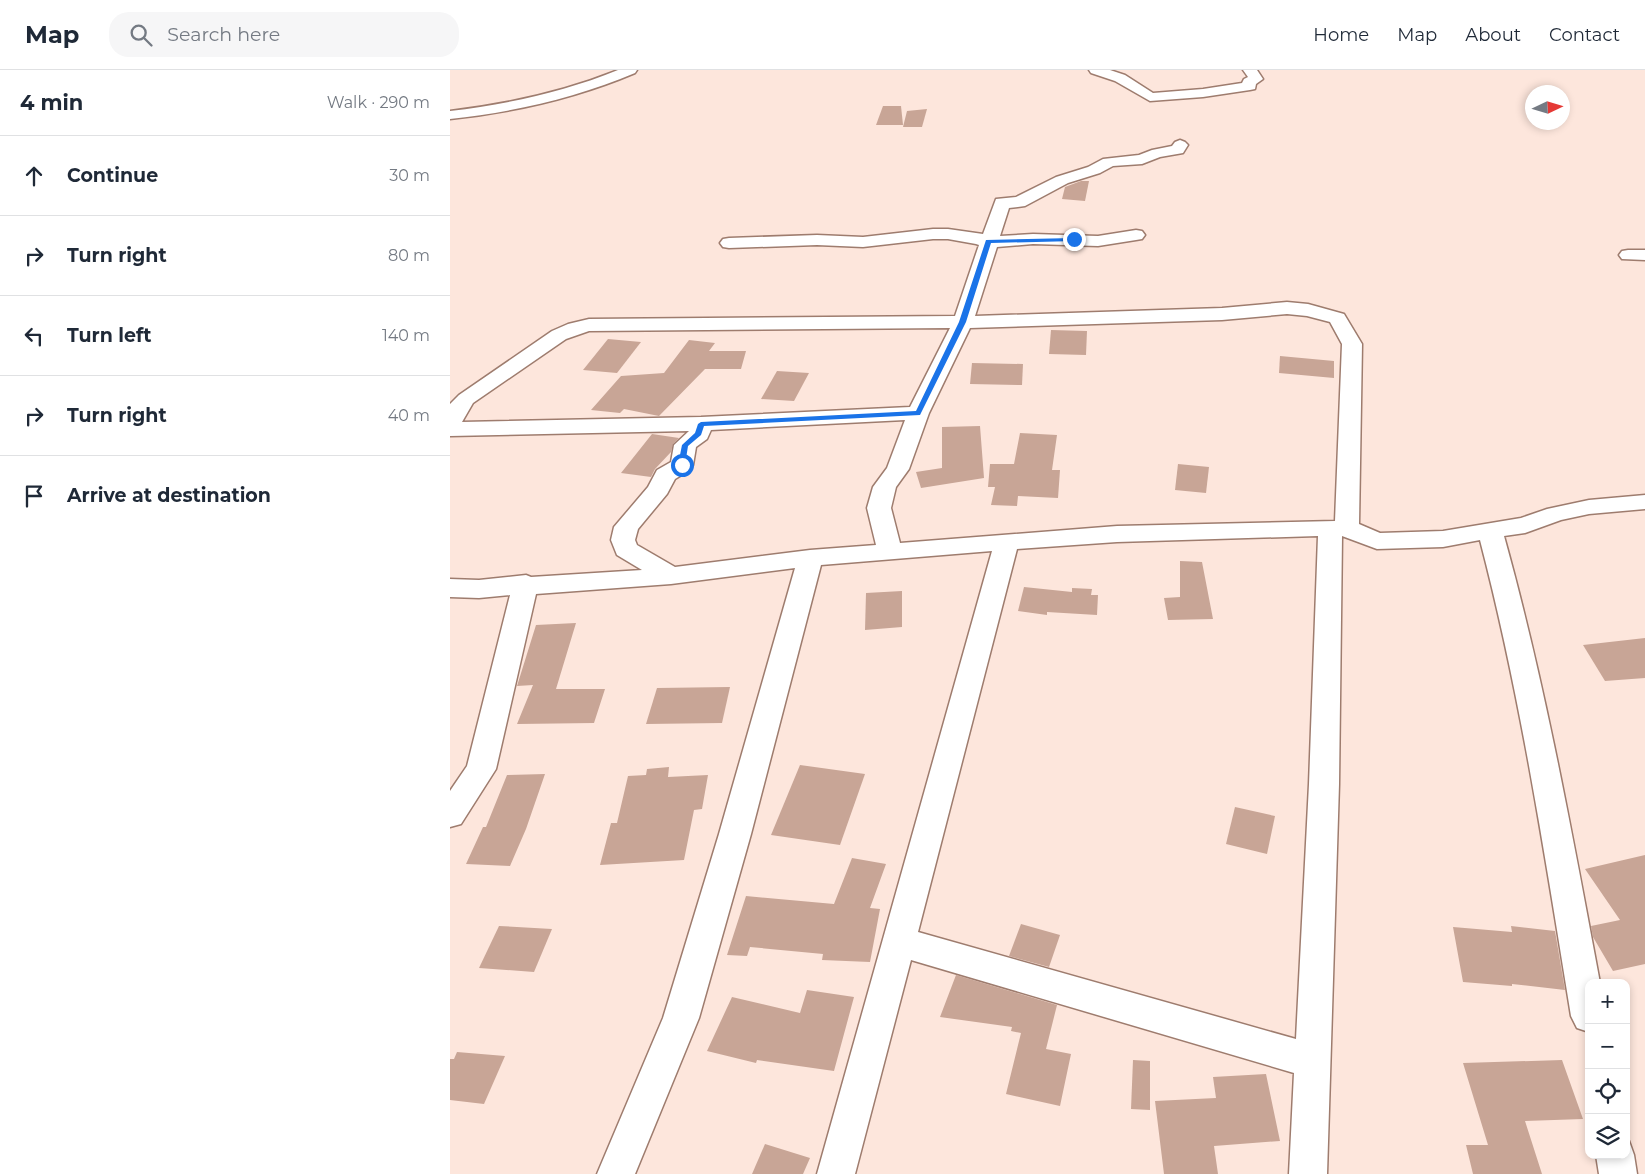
<!DOCTYPE html>
<html lang="en">
<head>
<meta charset="utf-8">
<style>
	:root { --surface:#fff; --page:#f6f6f7; --text:#1f2937; --muted:#747a83; --line:#e0e1e3 }
	body { margin:0; font-family:Montserrat,sans-serif; background:var(--page); color:var(--text) }
	.controls { position:absolute; right:15px; bottom:15px; display:grid; overflow:hidden; border-radius:10px; box-shadow:0 2px 8px #0003 }
	.controls button { width:45px; height:45px; display:grid; place-items:center; padding:0; border:0; border-bottom:1px solid var(--line); background:var(--surface); color:var(--text); font:25px sans-serif }
	.compass { position:absolute; left:1075px; top:15px; width:45px; height:45px; border-radius:50%; background:var(--surface); box-shadow:0 2px 8px #0003; rotate:86deg }
	.stop { position:absolute; width:15px; height:15px; margin:-11px; border:4px solid #1a73e8; border-radius:50%; background:#fff }
	.stop.end { background:#1a73e8; border-color:#fff; box-shadow:0 1px 5px #0008 }
	.list { margin:0; padding:0; list-style:none }
	h2 { display:flex; justify-content:space-between; align-items:center; height:65px; margin:0; padding:0 20px; font-size:21px }
	h2 small { font-size:16px; font-weight:400; color:var(--muted) }
	.list li { display:grid; grid-template-columns:32px 1fr auto; gap:15px; align-items:center; box-sizing:border-box; height:80px; padding:0 20px; border-top:1px solid var(--line) }
	.list b { display:block; font-size:19px; white-space:nowrap }
	.list em { font-size:16px; font-style:normal; color:var(--muted) }
	.icon { flex:none; width:28px; height:28px; fill:none; stroke:currentColor; stroke-width:2; stroke-linecap:round; stroke-linejoin:round }
	.map { position:relative; flex:none; width:1195px; height:1104px; overflow:hidden }
	header { display:flex; align-items:center; gap:30px; box-sizing:border-box; height:70px; padding:0 25px; background:var(--surface); border-bottom:1px solid var(--line) }
	header strong { font-size:24px }
	nav { display:flex; gap:28px; margin-inline-start:auto; font-size:18px }
	.search { width:350px; height:45px; background:var(--page); display:flex; align-items:center; gap:12px; box-sizing:border-box; padding:0 18px; border-radius:20px; color:var(--muted); font-size:19px }
	main { display:flex }
	aside { flex:1; background:var(--surface) }
	.map>svg:first-child { display:block }
</style>
</head>
<body>
<header>
<strong>Map</strong>
<div class="search"><svg class="icon" aria-label="search" viewBox="0 0 24 24"><circle cx="10" cy="10" r="6"/><path d="M15 15l6 6"/></svg>Search here</div>
<nav><a>Home</a><a>Map</a><a>About</a><a>Contact</a></nav>
</header>
<main>
<aside>
<h2>4 min<small>Walk · 290 m</small></h2>
<ul class="list">
<li><svg class="icon" aria-label="ahead" viewBox="0 0 24 24"><path d="M12 20V5M6 11l6-6 6 6"/></svg><div><b>Continue</b></div><em>30 m</em></li>
<li><svg class="icon" aria-label="right" viewBox="0 0 24 24"><path d="M7 20v-9h11M14 6l5 5-5 5"/></svg><div><b>Turn right</b></div><em>80 m</em></li>
<li><svg class="icon" aria-label="left" viewBox="0 0 24 24"><path d="M17 20v-9H6M10 6l-5 5 5 5"/></svg><div><b>Turn left</b></div><em>140 m</em></li>
<li><svg class="icon" aria-label="right" viewBox="0 0 24 24"><path d="M7 20v-9h11M14 6l5 5-5 5"/></svg><div><b>Turn right</b></div><em>40 m</em></li>
<li><svg class="icon" aria-label="arrive" viewBox="0 0 24 24"><path d="M6 21V4h12l-3 4 3 4H6"/></svg><div><b>Arrive at destination</b></div></li>
</ul>
</aside>
<div class="map">
<svg width="1195" height="1104" viewBox="0 0 1195 1104">
	<rect width="100%" height="100%" fill="#fde6dc"/>
	<g fill="#c8a596">
		<polygon points="433,36 451,36 453,55 426,55"/>
		<polygon points="477,39 472,57 453,57 457,41"/>
		<polygon points="631,111 639,111 635,131 612,129 615,117"/>
		<polygon points="601,260 637,261 636,285 599,284"/>
		<polygon points="158,269 191,272 167,303 133,300"/>
		<polygon points="239,270 265,273 259,281 296,281 291,299 255,299 209,346 174,339 170,343 141,340 171,306 214,303"/>
		<polygon points="830,286 884,291 884,308 829,303"/>
		<polygon points="522,293 573,294 572,315 520,314"/>
		<polygon points="327,301 359,303 344,331 311,329"/>
		<polygon points="530,356 534,408 471,418 466,402 492,398 492,357"/>
		<polygon points="570,363 607,365 602,400 610,400 608,428 568,426 567,436 541,435 545,417 538,417 540,394 564,394"/>
		<polygon points="202,364 229,368 223,374 221,382 205,399 201,407 171,403"/>
		<polygon points="728,394 759,397 756,423 725,420"/>
		<polygon points="730,491 752,492 763,549 718,550 714,528 730,527"/>
		<polygon points="574,517 622,522 622,518 642,519 641,525 648,525 647,545 597,542 597,545 568,541"/>
		<polygon points="452,521 452,557 415,560 416,523"/>
		<polygon points="126,553 106,619 155,619 144,653 67,654 83,615 67,616 86,555"/>
		<polygon points="1195,568 1195,608 1155,611 1133,575"/>
		<polygon points="280,617 272,653 196,654 207,618"/>
		<polygon points="350,695 415,704 390,775 321,765"/>
		<polygon points="219,697 218,707 258,705 252,739 244,740 234,790 150,795 161,753 167,753 178,706 196,705 197,699"/>
		<polygon points="95,704 76,759 60,796 16,794 33,757 36,757 57,705"/>
		<polygon points="785,737 825,746 817,784 776,774"/>
		<polygon points="1195,785 1195,894 1163,901 1143,867 1141,856 1170,850 1135,799"/>
		<polygon points="402,788 436,794 420,838 430,839 420,892 372,890 373,884 300,877 297,886 277,885 296,826 384,834"/>
		<polygon points="571,854 610,865 599,897 559,886"/>
		<polygon points="49,856 102,859 84,902 29,898"/>
		<polygon points="1061,856 1105,861 1115,920 1062,914 1062,916 1013,912 1003,857 1062,862"/>
		<polygon points="506,905 607,935 596,979 621,984 610,1036 556,1024 571,963 561,961 562,957 490,947"/>
		<polygon points="357,920 404,927 384,1001 307,990 306,993 257,981 282,927 350,943"/>
		<polygon points="7,982 55,986 34,1034 0,1030 0,989 4,989"/>
		<polygon points="683,990 700,991 700,1040 681,1039"/>
		<polygon points="1112,990 1133,1049 1075,1051 1092,1104 1023,1104 1016,1075 1038,1075 1013,993"/>
		<polygon points="816,1004 830,1071 764,1076 768,1104 714,1104 705,1031 766,1028 763,1007"/>
		<polygon points="315,1074 360,1088 353,1104 302,1104"/>
	</g>
	<g fill="none" stroke-linecap="round" stroke-linejoin="round">
		<g stroke="#9e7c6e" stroke-width="3">
			<g id="minor">
				<path d="M168 0H187L185 3C126 28 64 42 0 49V41C58 34 114 22 168 0Z"/>
				<polygon points="639,0 660,0 675,5 703,23 753,19 792,13 794,9 798,7 793,0 807,0 813,9 806,14 805,19 800,20 753,27 700,31 665,11 641,3"/>
				<path d="M730 70 735 72 738 75 733 83 710 87 692 94 663 96 650 103 618 113 575 136 559 138 550 166 583 164 648 166 686 160 692 161 695 165 692 169 686 170 648 176 583 174 547 177 525 246 772 238 837 232 858 234 894 244 912 274 909 454 930 463 993 461 1071 448 1097 439 1139 430 1195 425V439L1139 444 1111 450 1075 463 1054 466C1095 613 1122 763 1150 913H1139V962L1127 958 1121 946C1095 787 1071 627 1030 470L993 477 927 479 892 466 889 714 877 1104H839L844 1003 461 890 405 1104H367L542 481 371 495 301 764 249 948 185 1104H147L213 948 269 764 345 498 221 514 86 524 46 699 11 754 0 757V721L17 696 60 525 29 528 0 527V509L29 510 76 505 81 507 192 500 167 485 161 470 164 457 198 417 207 400 221 392 224 375 239 361 0 366V334L9 325 102 261 118 254 139 249 505 246 529 175 526 174 498 169H483L413 177 367 175 279 178 273 177 270 173 273 169 279 168 367 165 413 167 483 159H498L533 164 546 129 566 127 606 107 638 97 653 89 689 85 702 80 722 76 725 72ZM837 244 857 246 880 252 892 274 885 451 667 456 450 473 441 438 446 417 459 399 479 343 520 258 772 250ZM500 258 460 337 251 347 12 352 23 333 116 269 139 261ZM455 350 437 398 423 417 417 438 426 475 360 480 225 497 187 475 185 470 188 459 217 424 225 409 240 400 243 395 246 377 257 369 261 360ZM868 466 859 714 846 969 468 862 567 479 667 472Z"/>
				<polygon points="1178,180 1195,180 1195,190 1172,189 1169,185 1172,181"/>
				<polygon points="1176,1070 1179,1071 1184,1085 1187,1104 1149,1104 1146,1085 1176,1085"/>
			</g>
		</g>
		<use href="#minor" fill="#fff" fill-rule="evenodd"/>
	</g>
	<polygon fill="#1a73e8" points="624,168 626,171 541,173 516,252 470,345 254,356 251,365 238,376 235,395 232,397 228,395 232,375 245,363 248,354 251,352 466,341 509,252 536,170"/>
</svg>
<div class="controls">
<button>+</button>
<button>−</button>
<button><svg class="icon" aria-label="locate" viewBox="0 0 24 24"><circle cx="12" cy="12" r="6"/><path d="M12 2v4M12 18v4M2 12h4M18 12h4"/></svg></button>
<button><svg class="icon" aria-label="layers" viewBox="0 0 24 24"><path d="M12 4l9 5-9 5-9-5zM3 14l9 5 9-5"/></svg></button>
</div>
<svg class="compass" viewBox="-18 -18 36 36"><path d="M0-13l5 13h-10z" fill="#e53935"/><path d="M0 13l5-13h-10z" fill="#747a83"/></svg>
<div class="stop" style="left:232px;top:395px"></div>
<div class="stop end" style="left:624px;top:169px"></div>
</div>
</main>
</body>
</html>
